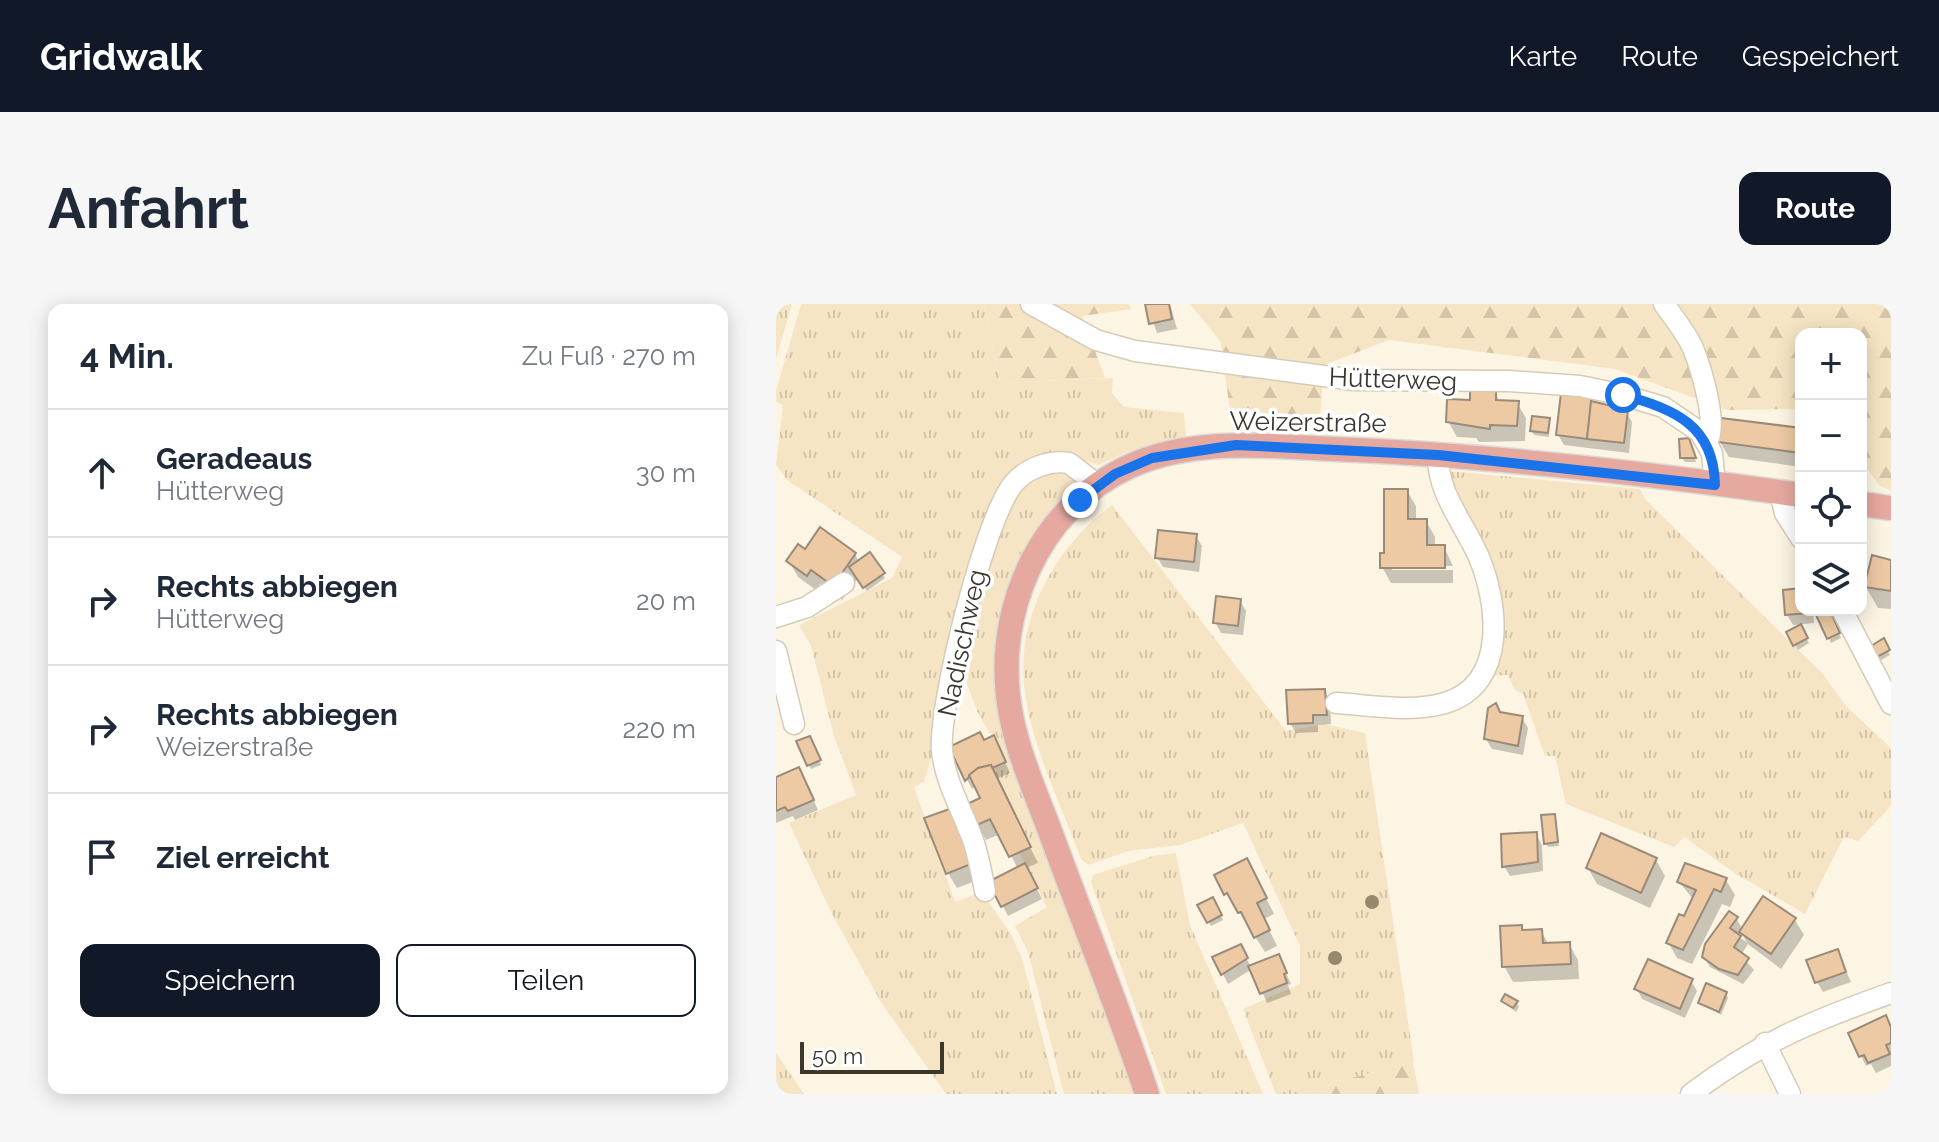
<!DOCTYPE html>
<html lang="de">
<head>
<meta charset="utf-8">
<style>
	:root { --surface:#fff; --page:#f6f6f7; --text:#1f2937; --muted:#747a83; --line:#e0e1e3; --accent:#111827 }
	body { margin:0; font-family:Raleway,sans-serif; background:var(--page); color:var(--text) }
	.controls { position:absolute; right:24px; top:24px; display:grid; overflow:hidden; border-radius:16px; box-shadow:0 4px 20px #0003 }
	.controls button { width:72px; height:72px; display:grid; place-items:center; padding:0; border:0; border-bottom:2px solid var(--line); background:var(--surface); color:var(--text); font:40px sans-serif }
	.scale { position:absolute; left:24px; bottom:20px; width:144px; box-sizing:border-box; padding-left:8px; border:4px solid #3b362e; border-top:0; font-size:22px; line-height:28px; white-space:nowrap; color:#3b362e; -webkit-text-stroke:6px #fff; paint-order:stroke }
	.stop { position:absolute; width:24px; height:24px; margin:-18px; border:6px solid #1a73e8; border-radius:50%; background:#fff }
	.stop.end { background:#1a73e8; border-color:#fff; box-shadow:0 2px 8px #0008 }
	.list { margin:0; padding:0; list-style:none }
	h2 { display:flex; justify-content:space-between; align-items:center; height:104px; margin:0; padding:0 32px; font-size:34px }
	h2 small { font-size:26px; font-weight:400; color:var(--muted) }
	.list li { display:grid; grid-template-columns:52px 1fr auto; gap:24px; align-items:center; box-sizing:border-box; height:128px; padding:0 32px; border-top:2px solid var(--line) }
	.list b { display:block; font-size:30px; white-space:nowrap }
	.list p { margin:0; font-size:26px; white-space:nowrap; color:var(--muted) }
	.list em { font-size:26px; font-style:normal; color:var(--muted) }
	.actions { display:flex; gap:16px; padding:24px 32px }
	.actions a { flex:1; padding:18px 0; border:2px solid var(--accent); border-radius:16px; text-align:center; font-size:28px; color:var(--accent) }
	.actions .main { background:var(--accent); color:#fff }
	.icon { flex:none; width:44px; height:44px; fill:none; stroke:currentColor; stroke-width:2; stroke-linecap:round; stroke-linejoin:round }
	.map { position:relative; flex:none; width:1115px; height:790px; overflow:hidden; border-radius:16px }
	header { display:flex; align-items:center; gap:48px; box-sizing:border-box; height:112px; padding:0 40px; background:var(--accent); color:#fff }
	header strong { font-size:38px }
	nav { display:flex; gap:44px; margin-inline-start:auto; font-size:28px }
	.intro { display:flex; align-items:center; justify-content:space-between; box-sizing:border-box; height:192px; padding:0 48px }
	h1 { margin:0; font-size:56px }
	.button { padding:20px 36px; border-radius:16px; background:var(--accent); color:#fff; font-size:28px; font-weight:700 }
	main { display:flex; gap:48px; padding:0 48px }
	aside { flex:1; background:var(--surface); border-radius:16px; box-shadow:0 4px 20px #0003 }
	.map>svg:first-child { display:block }
</style>
</head>
<body>
<header>
<strong>Gridwalk</strong>
<nav><a>Karte</a><a>Route</a><a>Gespeichert</a></nav>
</header>
<div class="intro"><h1>Anfahrt</h1><a class="button">Route</a></div>
<main>
<aside>
<h2>4 Min.<small>Zu Fuß · 270 m</small></h2>
<ul class="list">
<li><svg class="icon" aria-label="ahead" viewBox="0 0 24 24"><path d="M12 20V5M6 11l6-6 6 6"/></svg><div><b>Geradeaus</b><p>Hütterweg</p></div><em>30 m</em></li>
<li><svg class="icon" aria-label="right" viewBox="0 0 24 24"><path d="M7 20v-9h11M14 6l5 5-5 5"/></svg><div><b>Rechts abbiegen</b><p>Hütterweg</p></div><em>20 m</em></li>
<li><svg class="icon" aria-label="right" viewBox="0 0 24 24"><path d="M7 20v-9h11M14 6l5 5-5 5"/></svg><div><b>Rechts abbiegen</b><p>Weizerstraße</p></div><em>220 m</em></li>
<li><svg class="icon" aria-label="arrive" viewBox="0 0 24 24"><path d="M6 21V4h12l-3 4 3 4H6"/></svg><div><b>Ziel erreicht</b></div></li>
</ul>
<div class="actions"><a class="main">Speichern</a><a>Teilen</a></div>
</aside>
<div class="map">
<svg width="1115" height="790" viewBox="0 0 1115 790">
	<defs>
		<pattern id="grass-tufts" width="24" height="20" patternUnits="userSpaceOnUse" patternTransform="scale(2)"><rect width="24" height="20" fill="#f6e5c4"/><path d="M3 7l-1-3M5 7V3M7 7l1-3M15 17l-1-3M17 17v-4M19 17l1-3" fill="none" stroke="#d4c5a9"/></pattern>
		<pattern id="forest-firs" width="22" height="20" patternUnits="userSpaceOnUse" patternTransform="scale(2)"><rect width="22" height="20" fill="#f6e5c4"/><path d="M5 1l3.5 6h-7zM16 11l3.5 6h-7z" fill="#d4c5a9"/></pattern>
	</defs>
	<rect width="100%" height="100%" fill="#fdf5e4"/>
	<g fill="url(#grass-tufts)">
		<polygon points="0,0 16,0 0,55"/>
		<polygon points="25,0 208,0 224,79 337,74 336,89 348,103 408,109 410,132 351,148 322,161 301,154 239,169 148,478 138,483 179,598 206,588 236,632 247,658 281,790 170,790 106,700 55,608 13,519 80,491 58,432 35,342 23,321 116,274 126,253 12,177 0,161 7,101 0,98 0,87"/>
		<path d="M286 165 299 175 297 183C243 249 217 295 220 383L360 790H288L252 648 239 622 271 603 243 548 216 464 230 458 201 407 190 377 187 357 217 230 250 174Z"/>
		<polygon points="673,167 864,185 869,195 1047,370 1070,402 1115,444 1115,502 1082,537 1068,533 1029,610 960,570 908,533 898,543 790,500 779,452 769,452 747,390 739,386 732,371 711,372 724,342 674,188"/>
		<path d="M336 201 510 427 548 420 589 429 638 758 559 778 536 790H500L467 705 524 680V642L467 519 404 541 352 547 312 561 305 555C285 500 254 440 248 381 241 311 281 241 336 201Z"/>
		<polygon points="400,549 414,621 487,790 390,790 315,578 317,571 377,552"/>
		<polygon points="0,749 28,790 0,790"/>
	</g>
	<g fill="url(#forest-firs)">
		<polygon points="208,0 353,0 355,5 306,12 329,74 224,79"/>
		<polygon points="414,0 1115,0 1115,187 1104,182 1085,157 1085,30 1025,30 1025,105 951,106 839,65 613,36 548,61 544,115 454,108 445,38"/>
		<polygon points="637,758 643,790 536,790 559,778"/>
	</g>
	<g fill="#0003" fill-rule="evenodd">
		<polygon points="371,0 394,0 401,25 381,29"/>
		<polygon points="719,89 724,98 741,99 750,114 749,137 703,138 700,134 681,133 672,117 696,98"/>
		<polygon points="815,95 817,99 834,101 837,106 850,108 856,118 853,149 788,141 782,131"/>
		<polygon points="772,116 773,133 758,131 756,127"/>
		<polygon points="1025,126 1025,163 953,153 944,138"/>
		<polygon points="914,141 920,158 909,158 906,154"/>
		<polygon points="631,187 640,202 640,217 650,217 659,233 659,243 668,243 677,262 616,262 616,266 677,266 677,279 615,279 606,263"/>
		<polygon points="420,232 426,242 423,268 387,263 381,253"/>
		<polygon points="29,248 79,250 83,258 93,251 109,274 91,287 82,274 66,296 44,280 40,286 22,273 13,257"/>
		<polygon points="1115,258 1115,305 1102,304 1090,283"/>
		<polygon points="1025,286 1025,306 1037,306 1038,319 1017,321 1011,311"/>
		<polygon points="464,297 470,307 467,331 445,329 439,318"/>
		<polygon points="1053,308 1065,334 1055,339 1043,312"/>
		<polygon points="1024,323 1033,339 1022,346 1012,329"/>
		<polygon points="1107,337 1114,351 1105,356 1097,342"/>
		<polygon points="548,387 554,397 555,420 542,421 542,428 520,429 514,419"/>
		<polygon points="724,410 746,414 752,424 747,451 716,445 710,435"/>
		<polygon points="35,438 45,461 35,465 33,461"/>
		<polygon points="208,438 223,444 234,469 220,475 262,559 250,564 266,595 232,612 215,579 242,565 224,530 210,536 201,521 207,494 200,481 196,485 175,444"/>
		<polygon points="0,475 28,475 42,506 19,516 17,512 0,519"/>
		<polygon points="178,505 207,574 181,584 172,569"/>
		<polygon points="778,512 783,542 772,543 770,539"/>
		<polygon points="760,530 766,541 767,567 734,572 728,562"/>
		<polygon points="880,556 889,572 874,604 821,580 812,564"/>
		<polygon points="479,572 498,610 488,615 501,642 489,648 450,587"/>
		<polygon points="950,576 959,591 954,603 946,600 916,660 901,654 892,638 918,596 903,578"/>
		<polygon points="436,595 447,616 435,622 424,601"/>
		<path d="M960 614 967 626 1019 616 1028 631 1005 665 972 640 965 651 978 666 967 680 934 663 928 653ZM964 627 971 638 961 632Z"/>
		<polygon points="726,625 765,627 773,641 793,640 802,656 803,675 737,678 728,662"/>
		<polygon points="464,642 475,663 502,652 515,680 512,681 515,690 491,699 476,665 452,680 439,654"/>
		<polygon points="1061,647 1075,678 1047,688 1041,678"/>
		<polygon points="915,677 921,687 909,714 866,695 861,685"/>
		<polygon points="949,689 952,694 945,711 924,699"/>
		<polygon points="727,697 740,698 743,703 740,708"/>
		<polygon points="1115,725 1115,762 1100,769 1095,760 1090,762 1074,730"/>
	</g>
	<g fill="#edcaa4" stroke="#9a8a7a" stroke-width="2">
		<polygon points="369,0 393,0 396,15 373,20"/>
		<polygon points="694,86 720,87 720,96 743,97 741,122 714,121 714,125 670,118 671,95 694,96"/>
		<polygon points="785,89 816,93 811,135 780,131"/>
		<polygon points="815,97 852,106 848,139 811,135"/>
		<polygon points="756,112 774,114 772,129 754,127"/>
		<polygon points="945,114 1025,124 1025,149 942,138"/>
		<polygon points="913,134 920,154 904,154 903,135"/>
		<polygon points="608,185 632,185 632,215 651,215 651,241 669,241 669,264 604,264 604,249 608,249"/>
		<polygon points="44,223 80,249 57,282 35,266 31,272 10,257 22,240 29,245"/>
		<polygon points="382,226 421,230 418,258 379,254"/>
		<polygon points="94,248 109,269 87,284 73,263"/>
		<polygon points="1096,251 1115,256 1115,287 1088,283"/>
		<polygon points="1025,284 1025,306 1034,306 1034,309 1009,311 1007,286"/>
		<polygon points="440,292 465,295 462,322 437,319"/>
		<polygon points="1054,306 1064,329 1051,335 1040,311"/>
		<polygon points="1025,320 1032,334 1017,342 1010,328"/>
		<polygon points="1108,334 1114,346 1101,353 1095,342"/>
		<polygon points="549,385 551,411 537,411 537,419 512,420 510,386"/>
		<polygon points="720,399 724,408 747,412 742,442 708,435 712,404"/>
		<polygon points="204,428 208,436 218,431 230,458 216,464 215,461 202,464 189,477 173,443"/>
		<polygon points="34,432 45,456 31,462 20,437"/>
		<polygon points="215,461 255,543 233,553 214,515 199,522 189,501 204,494 193,471 202,464"/>
		<polygon points="23,463 38,496 12,507 9,503 0,507 0,473"/>
		<polygon points="179,503 200,558 170,570 148,514"/>
		<polygon points="779,510 782,538 768,540 765,511"/>
		<polygon points="761,528 762,558 726,563 725,530"/>
		<polygon points="825,529 881,554 865,589 810,564"/>
		<polygon points="471,554 491,594 481,599 494,626 478,634 465,608 462,609 451,589 448,591 438,571"/>
		<polygon points="249,559 262,584 225,603 212,578"/>
		<polygon points="909,559 951,574 945,588 938,585 907,646 890,639 903,610 908,612 920,586 901,578"/>
		<polygon points="987,592 1020,614 995,650 963,628"/>
		<polygon points="437,593 446,611 431,619 421,601"/>
		<polygon points="953,607 962,613 954,624 965,632 958,643 973,654 962,671 943,665 926,653 929,640"/>
		<polygon points="746,621 746,626 766,625 767,639 794,638 795,660 726,663 724,622"/>
		<polygon points="465,640 472,654 445,671 436,653"/>
		<polygon points="1062,645 1070,668 1039,679 1030,656"/>
		<polygon points="503,650 511,669 508,670 511,679 484,690 472,662"/>
		<polygon points="872,655 917,675 904,705 858,685"/>
		<polygon points="930,679 951,688 943,708 922,699"/>
		<polygon points="729,690 742,697 737,704 725,697"/>
		<polygon points="1110,711 1115,723 1115,739 1110,741 1114,750 1092,759 1088,751 1083,753 1072,729"/>
	</g>
	<g fill="none" stroke-linecap="round" stroke-linejoin="round">
		<g stroke="#d6cbb7" stroke-width="23">
			<g id="minor">
				<polyline points="255,0 320,36 359,47 578,76 733,77 804,82 847,91 887,103 924,128 936,149 939,181"/>
				<path d="M888 0C897 13 909 27 916 42 924 61 943 121 931 138"/>
				<polyline points="1004,188 1009,209 1025,234"/>
				<polyline points="1066,306 1115,400"/>
				<polyline points="0,313 31,303 68,279"/>
				<polyline points="0,347 18,420"/>
				<path d="M560 399C594 401 636 409 669 399 733 380 722 297 702 251 687 218 661 188 662 151"/>
				<path d="M209 587C206 571 203 555 198 539 188 510 169 478 166 447 162 403 209 212 238 179 251 164 273 156 293 159L314 175 317 185"/>
				<polyline points="989,739 1014,790"/>
				<path d="M915 790C982 739 1036 717 1115 689"/>
			</g>
		</g>
		<g stroke="#dcdbd9" stroke-width="27">
			<g id="major">
				<polyline points="1085,200 1115,204"/>
				<path d="M371 790C342 703 307 617 275 530 259 487 237 439 232 392 221 292 273 189 372 155 430 135 496 142 557 145 713 151 870 169 1025 191"/>
			</g>
		</g>
		<use href="#minor" stroke="#fff" stroke-width="20"/>
		<use href="#major" stroke="#e6a9a0" stroke-width="24"/>
	</g>
	<g fill="#96896e">
		<circle cx="596" cy="598" r="7"/>
		<circle cx="559" cy="654" r="7"/>
	</g>
	<g fill="none" stroke-linecap="round" stroke-linejoin="round">
		<path stroke="#1a73e8" stroke-width="10" d="M304 196 339 170 376 154 460 141 662 151 939 181C938 121 898 105 847 91"/>
	</g>
	<g text-anchor="middle" dominant-baseline="central" stroke-width="7" stroke-linejoin="round" paint-order="stroke">
		<g font-size="26" fill="#3b362e" stroke="#fff">
			<text transform="translate(617 75) rotate(2)">Hütterweg</text>
			<text transform="translate(532 118) rotate(1)">Weizerstraße</text>
			<text transform="translate(186 339) rotate(-78)">Nadischweg</text>
		</g>
	</g>
</svg>
<div class="controls">
<button>+</button>
<button>−</button>
<button><svg class="icon" aria-label="locate" viewBox="0 0 24 24"><circle cx="12" cy="12" r="6"/><path d="M12 2v4M12 18v4M2 12h4M18 12h4"/></svg></button>
<button><svg class="icon" aria-label="layers" viewBox="0 0 24 24"><path d="M12 4l9 5-9 5-9-5zM3 14l9 5 9-5"/></svg></button>
</div>
<div class="scale">50 m</div>
<div class="stop" style="left:847px;top:91px"></div>
<div class="stop end" style="left:304px;top:196px"></div>
</div>
</main>
</body>
</html>
